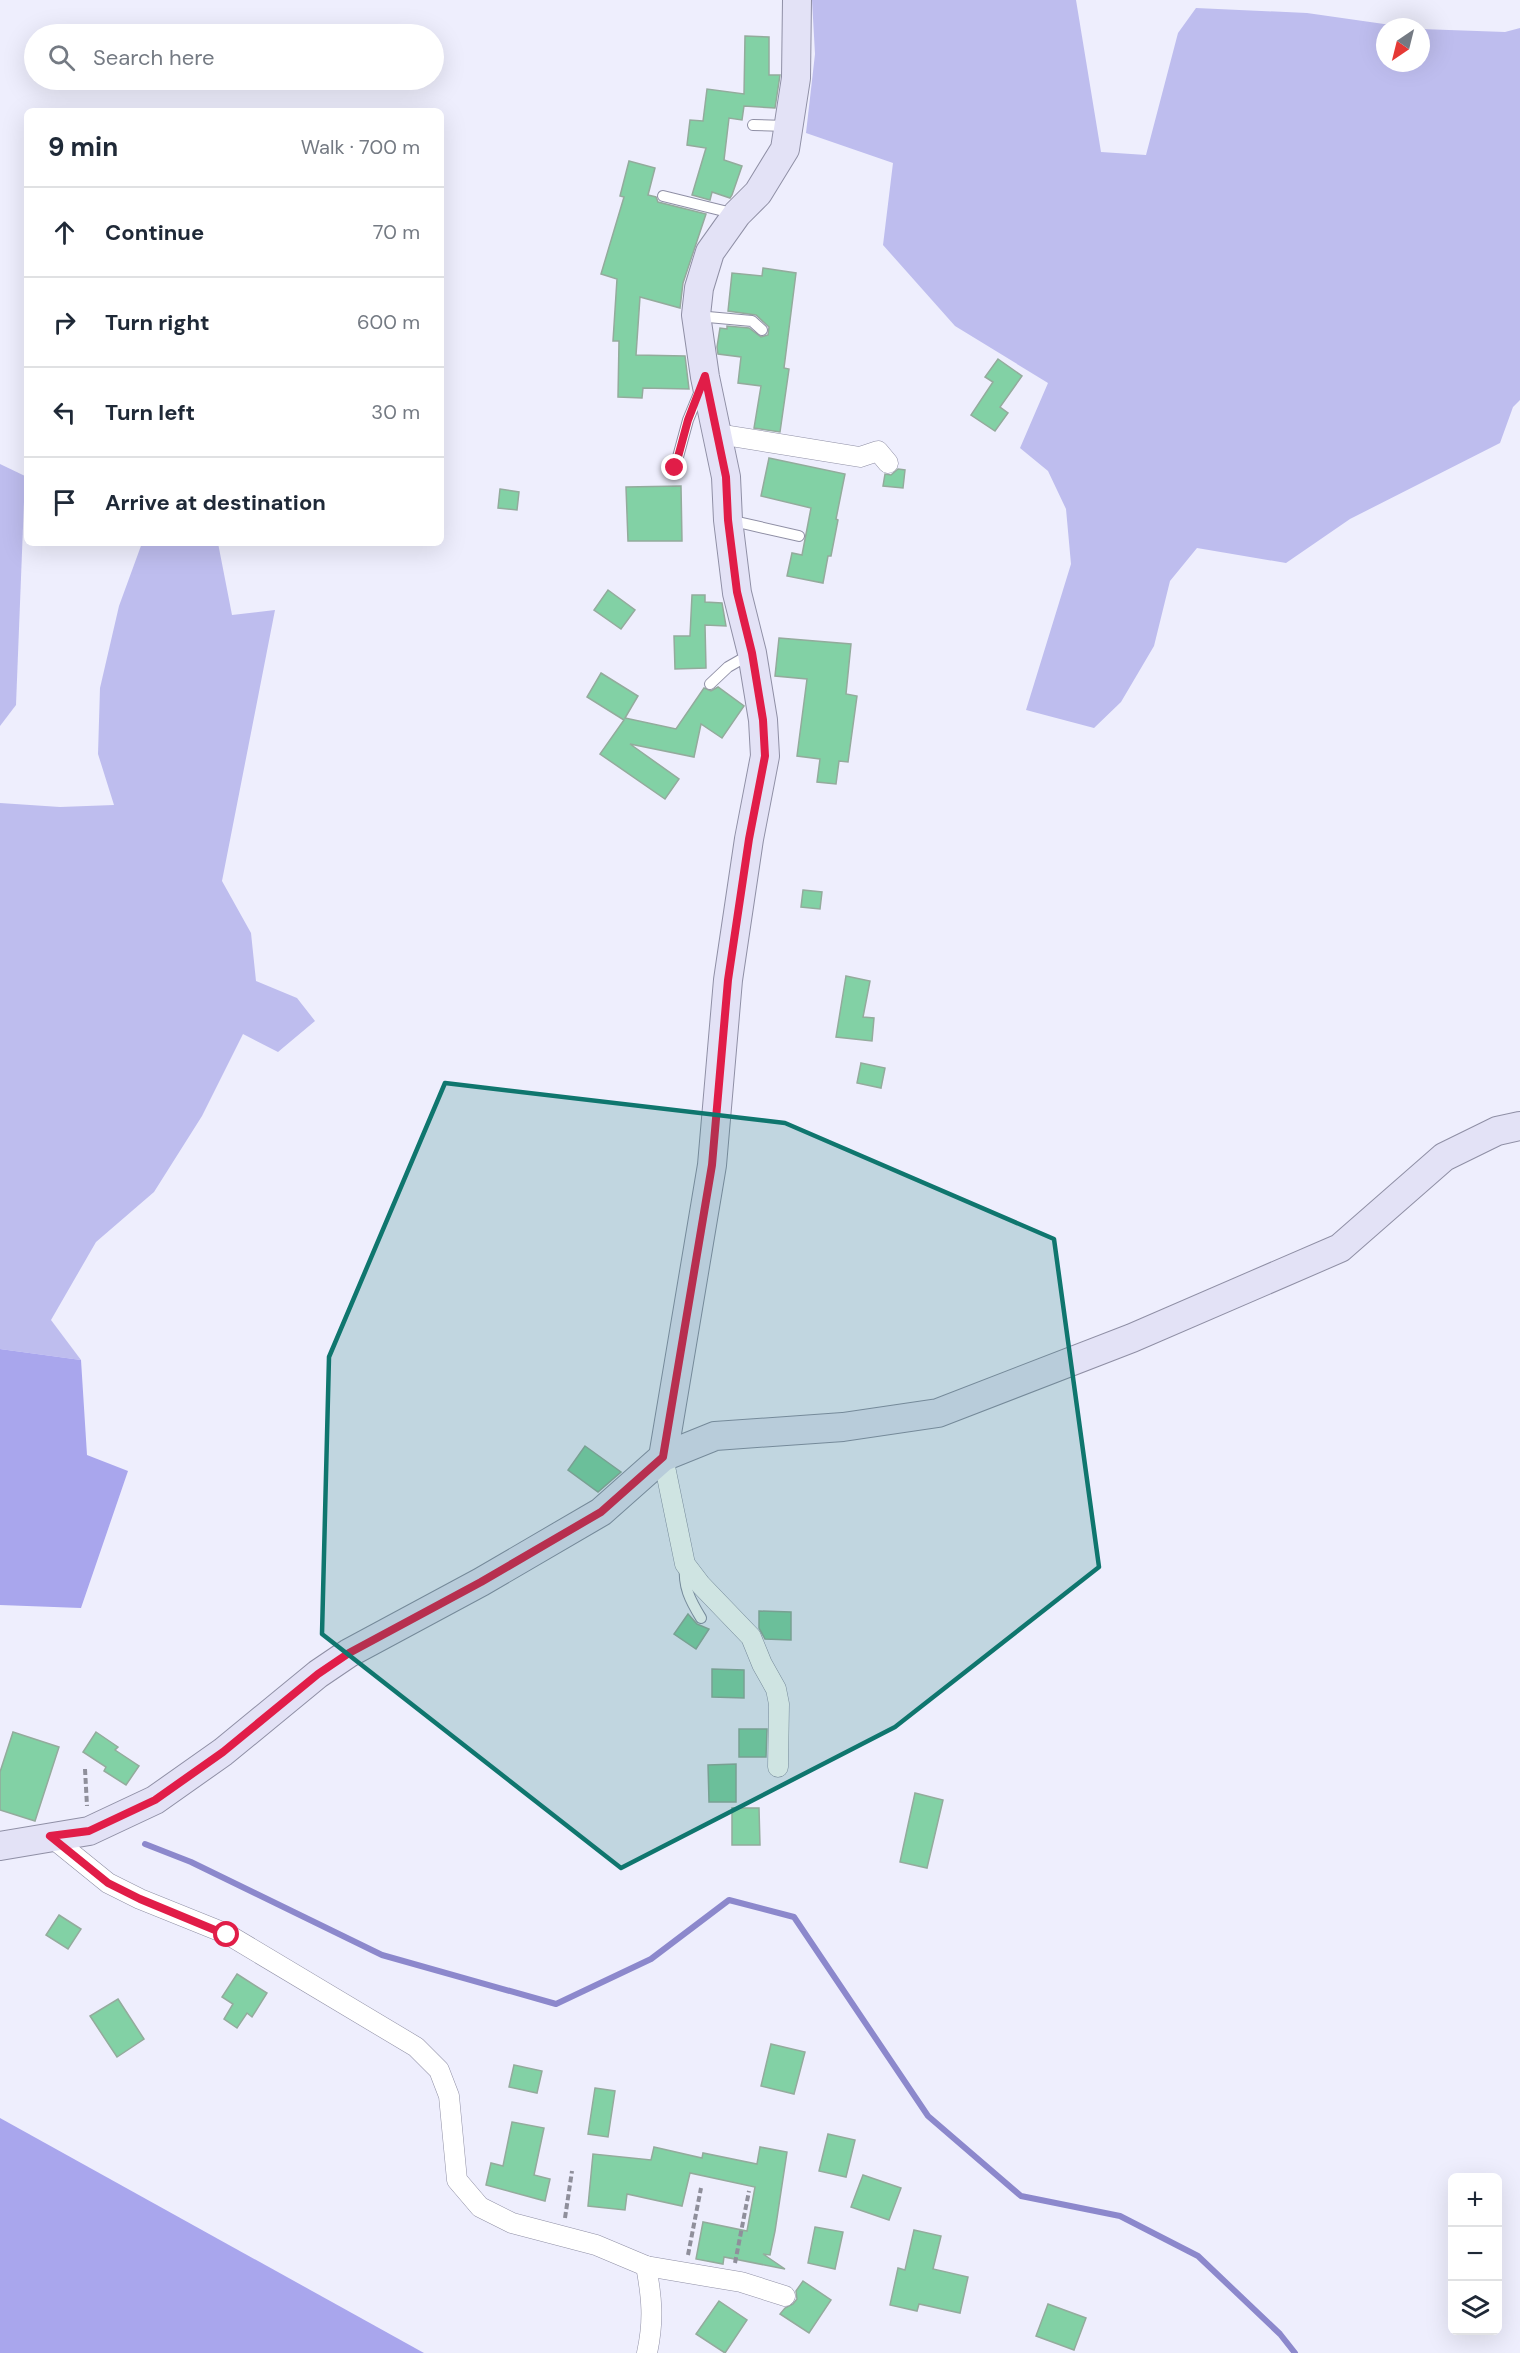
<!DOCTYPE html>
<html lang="en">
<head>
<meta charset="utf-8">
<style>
	:root { --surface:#fff; --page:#f6f6f7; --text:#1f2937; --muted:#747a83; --line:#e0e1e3 }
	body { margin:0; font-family:"DM Sans",sans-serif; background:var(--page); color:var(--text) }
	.controls { position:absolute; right:18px; bottom:18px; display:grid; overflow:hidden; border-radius:9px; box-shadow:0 6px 24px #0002 }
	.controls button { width:54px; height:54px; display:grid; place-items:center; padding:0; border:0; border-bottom:2px solid var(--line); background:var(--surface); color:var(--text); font:30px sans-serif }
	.compass { position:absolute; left:1376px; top:18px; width:54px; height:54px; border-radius:50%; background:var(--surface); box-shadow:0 6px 24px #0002; rotate:215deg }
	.stop { position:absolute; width:18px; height:18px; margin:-14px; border:4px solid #e11d48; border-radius:50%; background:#fff }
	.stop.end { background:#e11d48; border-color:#fff; box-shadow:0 2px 6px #0008 }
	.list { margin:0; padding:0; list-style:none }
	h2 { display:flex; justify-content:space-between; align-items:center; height:78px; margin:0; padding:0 24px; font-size:26px }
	h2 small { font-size:20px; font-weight:400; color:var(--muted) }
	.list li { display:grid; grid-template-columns:39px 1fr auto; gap:18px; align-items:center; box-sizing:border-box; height:90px; padding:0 24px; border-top:2px solid var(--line) }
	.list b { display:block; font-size:22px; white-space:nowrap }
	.list em { font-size:20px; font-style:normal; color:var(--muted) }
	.icon { flex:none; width:33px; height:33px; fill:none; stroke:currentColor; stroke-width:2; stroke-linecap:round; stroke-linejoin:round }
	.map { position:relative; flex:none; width:1520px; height:2353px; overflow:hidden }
	.search { position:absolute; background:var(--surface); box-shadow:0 6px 24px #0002; left:24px; top:24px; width:420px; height:66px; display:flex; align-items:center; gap:15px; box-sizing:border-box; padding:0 21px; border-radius:33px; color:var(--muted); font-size:22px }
	.panel { position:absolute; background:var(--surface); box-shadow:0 6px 24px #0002; left:24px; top:108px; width:420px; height:438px; border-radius:9px }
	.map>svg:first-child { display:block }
</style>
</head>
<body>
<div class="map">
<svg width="1520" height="2353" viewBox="0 0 1520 2353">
	<rect width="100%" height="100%" fill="#eeeefd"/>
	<g fill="#bebdee">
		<polygon points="812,0 1076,0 1101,152 1146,155 1178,33 1196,8 1307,13 1405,27 1385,27 1385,63 1421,63 1421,29 1505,32 1520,28 1520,400 1513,407 1500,443 1350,519 1286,563 1197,548 1170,581 1154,646 1121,702 1094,728 1026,710 1071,564 1066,509 1048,471 1020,448 1048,383 955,326 883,245 893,163 806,133 815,54"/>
		<polygon points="0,464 25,476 16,705 0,726"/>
		<polygon points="142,543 218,543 232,615 275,610 222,881 251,933 256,981 297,998 315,1021 278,1052 243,1034 202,1116 154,1192 96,1242 51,1320 81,1360 0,1349 0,803 60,807 114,805 98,754 100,688 119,606"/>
	</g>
	<g fill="#a9a6ed">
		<polygon points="0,1349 81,1360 87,1455 128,1471 81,1608 0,1605"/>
		<polygon points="0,2118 424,2353 0,2353"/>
	</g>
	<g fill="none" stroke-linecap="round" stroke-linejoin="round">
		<polyline stroke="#8c88cc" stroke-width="6" points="145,1844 191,1862 382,1955 556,2004 651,1959 729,1900 794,1917 928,2116 1021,2196 1120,2216 1198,2256 1280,2334 1295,2353"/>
	</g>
	<g fill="#82d1a5" stroke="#93ab9c" stroke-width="1.5">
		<polygon points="745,36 769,37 769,75 780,75 775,108 744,106 742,120 729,118 724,160 742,166 732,195 730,198 712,192 710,200 692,195 706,148 687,145 690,120 703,121 707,89 744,94"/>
		<polygon points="629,161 655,168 648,195 656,197 658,202 706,214 683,283 680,308 640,297 636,355 685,356 689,389 643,388 642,398 618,397 619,341 613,341 617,279 601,274 624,197 620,196"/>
		<polygon points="763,268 796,273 784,368 789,369 780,432 754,428 761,386 738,383 741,357 718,354 717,347 720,328 727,329 727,326 749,328 761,337 768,335 769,327 756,315 728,311 732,273 762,276"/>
		<polygon points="998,359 1022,376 1000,407 1008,413 995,431 971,415 993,382 985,377"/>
		<polygon points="769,458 845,474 836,519 838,520 831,556 828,556 823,583 787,576 792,553 802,555 811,508 761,496"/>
		<polygon points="898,469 905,470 903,488 883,486 885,474 891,475"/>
		<polygon points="681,486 682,541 628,541 626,487"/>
		<polygon points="500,489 519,492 517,510 498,508"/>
		<polygon points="608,590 635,610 621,629 594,610"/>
		<polygon points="692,595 705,595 705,602 722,603 726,626 705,625 706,668 675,669 674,636 690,636"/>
		<polygon points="779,638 851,644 846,694 857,696 848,762 839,761 836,784 817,782 820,759 797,756 807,679 775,676"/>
		<polygon points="601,673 638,696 625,718 676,729 704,688 711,691 718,687 744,706 722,738 701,724 694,757 630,744 679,779 665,799 600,754 624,720 587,697"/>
		<polygon points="803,890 822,892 820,909 801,907"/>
		<polygon points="846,976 870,981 863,1017 874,1018 872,1041 836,1037"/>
		<polygon points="861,1063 885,1068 881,1088 857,1083"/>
		<polygon points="585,1446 621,1472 598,1492 568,1470"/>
		<polygon points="759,1611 791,1612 791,1640 765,1639 759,1628"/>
		<polygon points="688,1614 697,1624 709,1629 696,1649 674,1634"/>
		<polygon points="712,1669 744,1670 744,1698 712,1697"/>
		<polygon points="739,1729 767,1729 766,1757 739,1757"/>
		<polygon points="13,1732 59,1747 35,1821 0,1810 0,1772"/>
		<polygon points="96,1732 118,1747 115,1750 139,1766 126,1785 104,1771 106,1767 83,1752"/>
		<polygon points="736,1764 736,1802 709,1802 708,1765"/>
		<polygon points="915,1793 943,1800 927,1868 900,1862"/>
		<polygon points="732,1808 759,1808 760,1845 732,1845"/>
		<polygon points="59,1915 81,1929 68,1949 46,1935"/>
		<polygon points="237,1974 267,1993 252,2017 247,2013 237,2028 224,2019 233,2004 222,1997"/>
		<polygon points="118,1999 144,2039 117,2057 90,2016"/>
		<polygon points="771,2044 805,2052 794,2094 761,2086"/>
		<polygon points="514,2065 542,2071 537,2093 509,2087"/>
		<polygon points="595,2088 615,2091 608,2137 588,2134"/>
		<polygon points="512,2122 544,2128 534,2175 550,2179 545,2201 486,2185 491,2163 503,2166"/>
		<polygon points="828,2134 855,2140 846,2177 819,2171"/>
		<polygon points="654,2147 702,2158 703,2153 757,2164 760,2147 787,2152 775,2231 770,2255 763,2254 785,2269 724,2257 723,2264 696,2259 703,2222 747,2231 755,2187 690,2173 682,2206 627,2194 625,2210 588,2206 593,2154 651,2160"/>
		<polygon points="863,2175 901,2188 889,2220 851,2207"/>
		<polygon points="815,2227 843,2232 835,2269 808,2263"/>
		<polygon points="914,2230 941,2236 933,2269 968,2277 960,2313 919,2304 917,2311 890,2305 898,2268 905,2270"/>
		<polygon points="803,2281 831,2300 809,2333 780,2314 785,2308 793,2304 797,2299 796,2291"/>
		<polygon points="719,2301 747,2320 725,2353 696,2334"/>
		<polygon points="1048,2304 1086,2318 1074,2350 1036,2336"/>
	</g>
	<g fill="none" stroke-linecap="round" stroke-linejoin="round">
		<g stroke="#8f8fa5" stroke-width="12">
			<g id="lane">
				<polyline points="753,125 787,126"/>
				<polyline points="663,196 736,214"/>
				<polyline points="697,316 752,321 762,330"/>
				<polyline points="675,468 688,420 700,391"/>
				<polyline points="729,520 799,536"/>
				<polyline points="710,684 728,667 749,655"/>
				<path d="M685 1564C683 1587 690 1600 701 1618"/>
			</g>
		</g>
		<g stroke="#8f8fa5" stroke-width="21">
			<g id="street">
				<polyline points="718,434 860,457 878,451 888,463"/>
				<polyline points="663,1457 685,1564 701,1585 751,1637 762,1664 776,1689 779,1704 778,1767"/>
				<path d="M50 1836 108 1883 140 1899 227 1934 416 2047 439 2070 449 2096 457 2180 480 2207 512 2223 596 2245 646 2266C652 2298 654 2321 647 2353"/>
				<polyline points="646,2266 741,2282 785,2296"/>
			</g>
		</g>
		<g stroke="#8f8fa5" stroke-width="30">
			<g id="secondary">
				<polyline points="663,1457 715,1436 843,1427 938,1413 1132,1338 1340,1248 1444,1157 1497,1131 1520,1126"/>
				<polyline points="0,1846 89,1831 155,1800 223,1752 318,1674 349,1653 481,1582 601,1512 663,1457 712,1165 728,980 749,839 765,756 763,720 752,653 737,593 728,520 726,477 705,377 696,315 699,288 710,252 737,214 758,193 785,149 796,78 797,0"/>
			</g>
		</g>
		<g stroke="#8f8f9b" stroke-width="4" stroke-dasharray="6 3" stroke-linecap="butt">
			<polyline points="85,1769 87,1806"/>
			<polyline points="565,2218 572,2171"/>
			<polyline points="688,2255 701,2188"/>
			<polyline points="735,2263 749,2191"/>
		</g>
		<use href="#lane" stroke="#fff" stroke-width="10"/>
		<use href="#street" stroke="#fff" stroke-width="20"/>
		<use href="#secondary" stroke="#e3e2f6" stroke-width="28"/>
	</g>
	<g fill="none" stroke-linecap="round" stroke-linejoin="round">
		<polyline stroke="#e11d48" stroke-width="8" points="227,1935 140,1899 108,1883 50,1836 89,1831 155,1800 223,1752 318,1674 349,1653 481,1582 601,1512 663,1457 712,1165 728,980 749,839 765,756 763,720 752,653 737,592 728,520 726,477 705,376 688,420 675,468"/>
	</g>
	<path fill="#0f766e" fill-opacity="0.2" stroke="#0f766e" stroke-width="4.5" stroke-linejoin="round" d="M445 1083 785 1123 1054 1239 1099 1567 895 1727 621 1868 322 1634 329 1357Z"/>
</svg>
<div class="controls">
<button>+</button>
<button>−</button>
<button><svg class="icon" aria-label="layers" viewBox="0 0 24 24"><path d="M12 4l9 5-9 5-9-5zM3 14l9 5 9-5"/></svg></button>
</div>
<svg class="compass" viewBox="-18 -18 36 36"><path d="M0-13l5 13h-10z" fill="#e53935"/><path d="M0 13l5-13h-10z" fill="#747a83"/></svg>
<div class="stop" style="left:227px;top:1935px"></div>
<div class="stop end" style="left:675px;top:468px"></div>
<div class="search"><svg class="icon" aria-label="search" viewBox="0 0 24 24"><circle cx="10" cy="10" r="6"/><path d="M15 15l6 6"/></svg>Search here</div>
<section class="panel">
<h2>9 min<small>Walk · 700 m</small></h2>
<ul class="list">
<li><svg class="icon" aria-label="ahead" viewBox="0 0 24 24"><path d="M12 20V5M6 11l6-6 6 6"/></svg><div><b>Continue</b></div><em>70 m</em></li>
<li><svg class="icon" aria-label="right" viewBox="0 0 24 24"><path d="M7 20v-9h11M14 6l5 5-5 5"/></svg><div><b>Turn right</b></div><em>600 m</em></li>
<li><svg class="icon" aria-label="left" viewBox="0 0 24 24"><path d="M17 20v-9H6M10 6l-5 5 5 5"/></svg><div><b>Turn left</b></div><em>30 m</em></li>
<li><svg class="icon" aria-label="arrive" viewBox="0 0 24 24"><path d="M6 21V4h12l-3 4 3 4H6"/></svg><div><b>Arrive at destination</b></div></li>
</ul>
</section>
</div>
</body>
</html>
